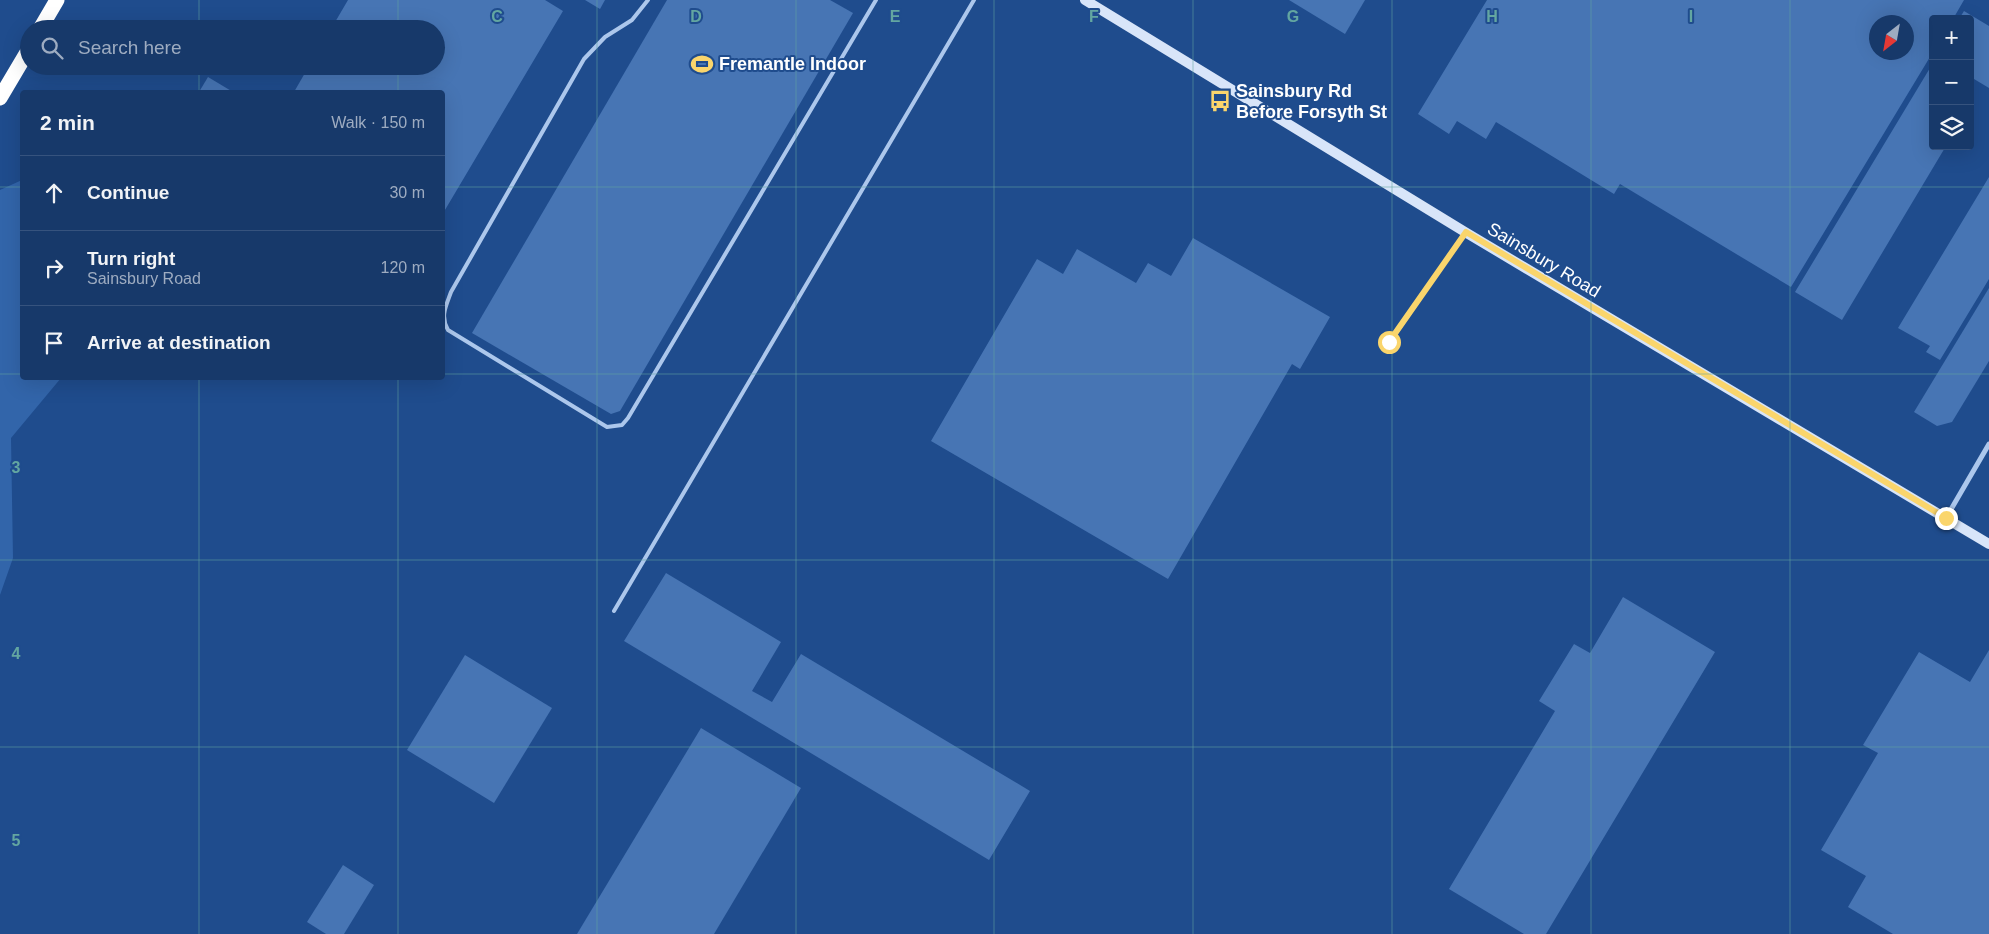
<!DOCTYPE html>
<html lang="en">
<head>
<meta charset="utf-8">
<style>
	:root { --surface:#17396a; --page:#204070; --text:#f1f3f6; --muted:#9eacc1; --line:#36537e }
	body { margin:0; font-family:Arial,sans-serif; background:var(--page); color:var(--text) }
	.controls { position:absolute; right:15px; top:15px; display:grid; overflow:hidden; border-radius:5px; box-shadow:0 5px 20px #0002 }
	.controls button { width:45px; height:45px; display:grid; place-items:center; padding:0; border:0; border-bottom:1px solid var(--line); background:var(--surface); color:var(--text); font:25px sans-serif }
	.compass { position:absolute; left:1869px; top:15px; width:45px; height:45px; border-radius:50%; background:var(--surface); box-shadow:0 5px 20px #0002; rotate:211deg }
	.stop { position:absolute; width:15px; height:15px; margin:-11px; border:4px solid #fad56c; border-radius:50%; background:#fff }
	.stop.end { background:#fad56c; border-color:#fff; box-shadow:0 1px 5px #0008 }
	.list { margin:0; padding:0; list-style:none }
	h2 { display:flex; justify-content:space-between; align-items:center; height:65px; margin:0; padding:0 20px; font-size:21px }
	h2 small { font-size:16px; font-weight:400; color:var(--muted) }
	.list li { display:grid; grid-template-columns:32px 1fr auto; gap:15px; align-items:center; box-sizing:border-box; height:75px; padding:0 20px; border-top:1px solid var(--line) }
	.list b { display:block; font-size:19px; white-space:nowrap }
	.list p { margin:0; font-size:16px; white-space:nowrap; color:var(--muted) }
	.list em { font-size:16px; font-style:normal; color:var(--muted) }
	.icon { flex:none; width:28px; height:28px; fill:none; stroke:currentColor; stroke-width:2; stroke-linecap:round; stroke-linejoin:round }
	.map { position:relative; flex:none; width:1989px; height:934px; overflow:hidden }
	.search { position:absolute; background:var(--surface); box-shadow:0 5px 20px #0002; left:20px; top:20px; width:425px; height:55px; display:flex; align-items:center; gap:12px; box-sizing:border-box; padding:0 18px; border-radius:28px; color:var(--muted); font-size:19px }
	.panel { position:absolute; background:var(--surface); box-shadow:0 5px 20px #0002; left:20px; top:90px; width:425px; height:290px; border-radius:5px }
	.map>svg:first-child { display:block }
</style>
</head>
<body>
<div class="map">
<svg width="1989" height="934" viewBox="0 0 1989 934">
	<rect width="100%" height="100%" fill="#1f4c8d"/>
	<polygon fill="#3265aa" points="22,180 22,378 61,378 11,438 13,558 0,595 0,190"/>
	<g fill="#4775b4" fill-rule="evenodd">
		<polygon points="348,0 545,0 563,11 442,215 442,92 294,92 309,66 436,66 436,29 331,29"/>
		<polygon points="585,0 605,0 600,9"/>
		<polygon points="667,0 830,0 853,13 620,411 611,414 472,333"/>
		<polygon points="1289,0 1365,0 1345,34"/>
		<path d="M1487 0H1964L1953 19H1933V52L1791 287 1620 184 1614 194 1496 122 1486 139 1457 121 1449 134 1418 114ZM1876 22H1906V52H1876Z"/>
		<polygon points="1964,11 1989,26 1989,88 1974,79 1970,85 1970,19 1959,19"/>
		<polygon points="1933,63 1933,146 1946,146 1842,320 1795,292"/>
		<polygon points="208,77 233,92 199,92"/>
		<polygon points="1989,177 1989,279 1940,360 1926,352 1930,346 1898,328"/>
		<polygon points="1193,238 1330,317 1300,369 1292,364 1168,579 931,441 1037,259 1063,274 1077,249 1136,283 1148,263 1171,276"/>
		<polygon points="1989,288 1989,361 1952,422 1937,426 1914,412"/>
		<polygon points="666,573 781,642 752,691 772,702 801,654 1030,791 989,860 624,641"/>
		<polygon points="1623,597 1715,652 1546,934 1524,934 1449,889 1555,711 1539,701 1574,644 1590,653"/>
		<polygon points="1989,650 1989,934 1893,934 1848,907 1866,876 1821,850 1878,753 1863,745 1919,652 1970,682"/>
		<polygon points="465,655 552,708 494,803 407,750"/>
		<polygon points="701,728 801,788 714,934 577,934"/>
		<polygon points="343,865 374,885 344,934 326,934 307,922"/>
	</g>
	<g fill="none" stroke-linecap="round" stroke-linejoin="round">
		<g stroke="#acc7ec" stroke-width="4">
			<path d="M648 0 632 20 605 37 584 59 451 292C446 306 440 316 448 330L607 427 622 425 628 418 876 0"/>
			<polyline points="1389,343 1465,233"/>
			<polyline points="614,611 974,0"/>
		</g>
		<polyline stroke="#acc7ec" stroke-width="5" points="1946,518 1989,444"/>
		<polyline stroke="#d8e5f9" stroke-width="10" points="1085,0 1465,232 1989,544"/>
		<g stroke="#fff" stroke-width="15">
			<polyline points="40,29 57,0"/>
			<polyline points="0,98 29,49"/>
		</g>
	</g>
	<g fill="none" stroke-linecap="round" stroke-linejoin="round">
		<polyline stroke="#fad56c" stroke-width="6" points="1389,342 1466,232 1946,518"/>
	</g>
	<path fill="none" stroke="#63a6a1" stroke-width="1" stroke-opacity="0.55" d="M199 0V29M398 0V29M597 0V934M796 0V934M994 0V934M1193 0V934M1392 0V934M1591 0V934M1790 0V934M199 66V92M398 66V92M0 187H22M442 187H1989M0 374H22M442 374H1989M199 378V934M398 378V934M0 560H1989M0 747H1989"/>
	<defs>
		<g id="stadium-bare" transform="scale(1.725)"><path d="M0-5a6.5 5 0 1 0 0 10a6.5 5 0 1 0 0-10ZM-3.5-1.8h7v3.6h-7Z" fill="#fad56c" stroke="#1f4c8d" stroke-width="2.5" paint-order="stroke"/></g>
		<g id="bus-bare" transform="scale(1.725)"><path d="M-5-6H5V4H4V6H2V4H-2V6H-4V4H-5ZM-3.5-4V0h7V-4ZM-3.5 1.2v1.5H-2V1.2ZM2 1.2v1.5H3.5V1.2Z" fill="#fad56c" stroke="#1f4c8d" stroke-width="2.5" paint-order="stroke"/></g>
	</defs>
	<g fill-rule="evenodd">
		<use href="#stadium-bare" x="702" y="64"/>
		<use href="#bus-bare" x="1220" y="101"/>
	</g>
	<g text-anchor="middle" dominant-baseline="central" stroke-width="4" stroke-linejoin="round" paint-order="stroke">
		<g font-size="18" font-weight="bold" fill="#fff" stroke="#1f4c8d" text-anchor="start">
			<text x="719" y="64">Fremantle Indoor</text>
			<text x="1236" y="91">Sainsbury Rd<tspan x="1236" dy="21">Before Forsyth St</tspan></text>
		</g>
		<g font-size="18" fill="#fff" stroke="#1f4c8d">
			<text transform="translate(1544 260) rotate(31)">Sainsbury Road</text>
		</g>
	</g>
	<g font-size="16" text-anchor="middle" font-weight="bold" fill="#63a6a1" stroke="#1f4c8d" stroke-width="4" stroke-linejoin="round" paint-order="stroke">
		<text x="497" y="22">C</text>
		<text x="696" y="22">D</text>
		<text x="895" y="22">E</text>
		<text x="1094" y="22">F</text>
		<text x="1293" y="22">G</text>
		<text x="1492" y="22">H</text>
		<text x="1691" y="22">I</text>
		<text x="16" y="473">3</text>
		<text x="16" y="659">4</text>
		<text x="16" y="846">5</text>
	</g>
</svg>
<div class="controls">
<button>+</button>
<button>−</button>
<button><svg class="icon" aria-label="layers" viewBox="0 0 24 24"><path d="M12 4l9 5-9 5-9-5zM3 14l9 5 9-5"/></svg></button>
</div>
<svg class="compass" viewBox="-18 -18 36 36"><path d="M0-13l5 13h-10z" fill="#e53935"/><path d="M0 13l5-13h-10z" fill="#9eacc1"/></svg>
<div class="stop" style="left:1389px;top:342px"></div>
<div class="stop end" style="left:1946px;top:518px"></div>
<div class="search"><svg class="icon" aria-label="search" viewBox="0 0 24 24"><circle cx="10" cy="10" r="6"/><path d="M15 15l6 6"/></svg>Search here</div>
<section class="panel">
<h2>2 min<small>Walk · 150 m</small></h2>
<ul class="list">
<li><svg class="icon" aria-label="ahead" viewBox="0 0 24 24"><path d="M12 20V5M6 11l6-6 6 6"/></svg><div><b>Continue</b></div><em>30 m</em></li>
<li><svg class="icon" aria-label="right" viewBox="0 0 24 24"><path d="M7 20v-9h11M14 6l5 5-5 5"/></svg><div><b>Turn right</b><p>Sainsbury Road</p></div><em>120 m</em></li>
<li><svg class="icon" aria-label="arrive" viewBox="0 0 24 24"><path d="M6 21V4h12l-3 4 3 4H6"/></svg><div><b>Arrive at destination</b></div></li>
</ul>
</section>
</div>
</body>
</html>
